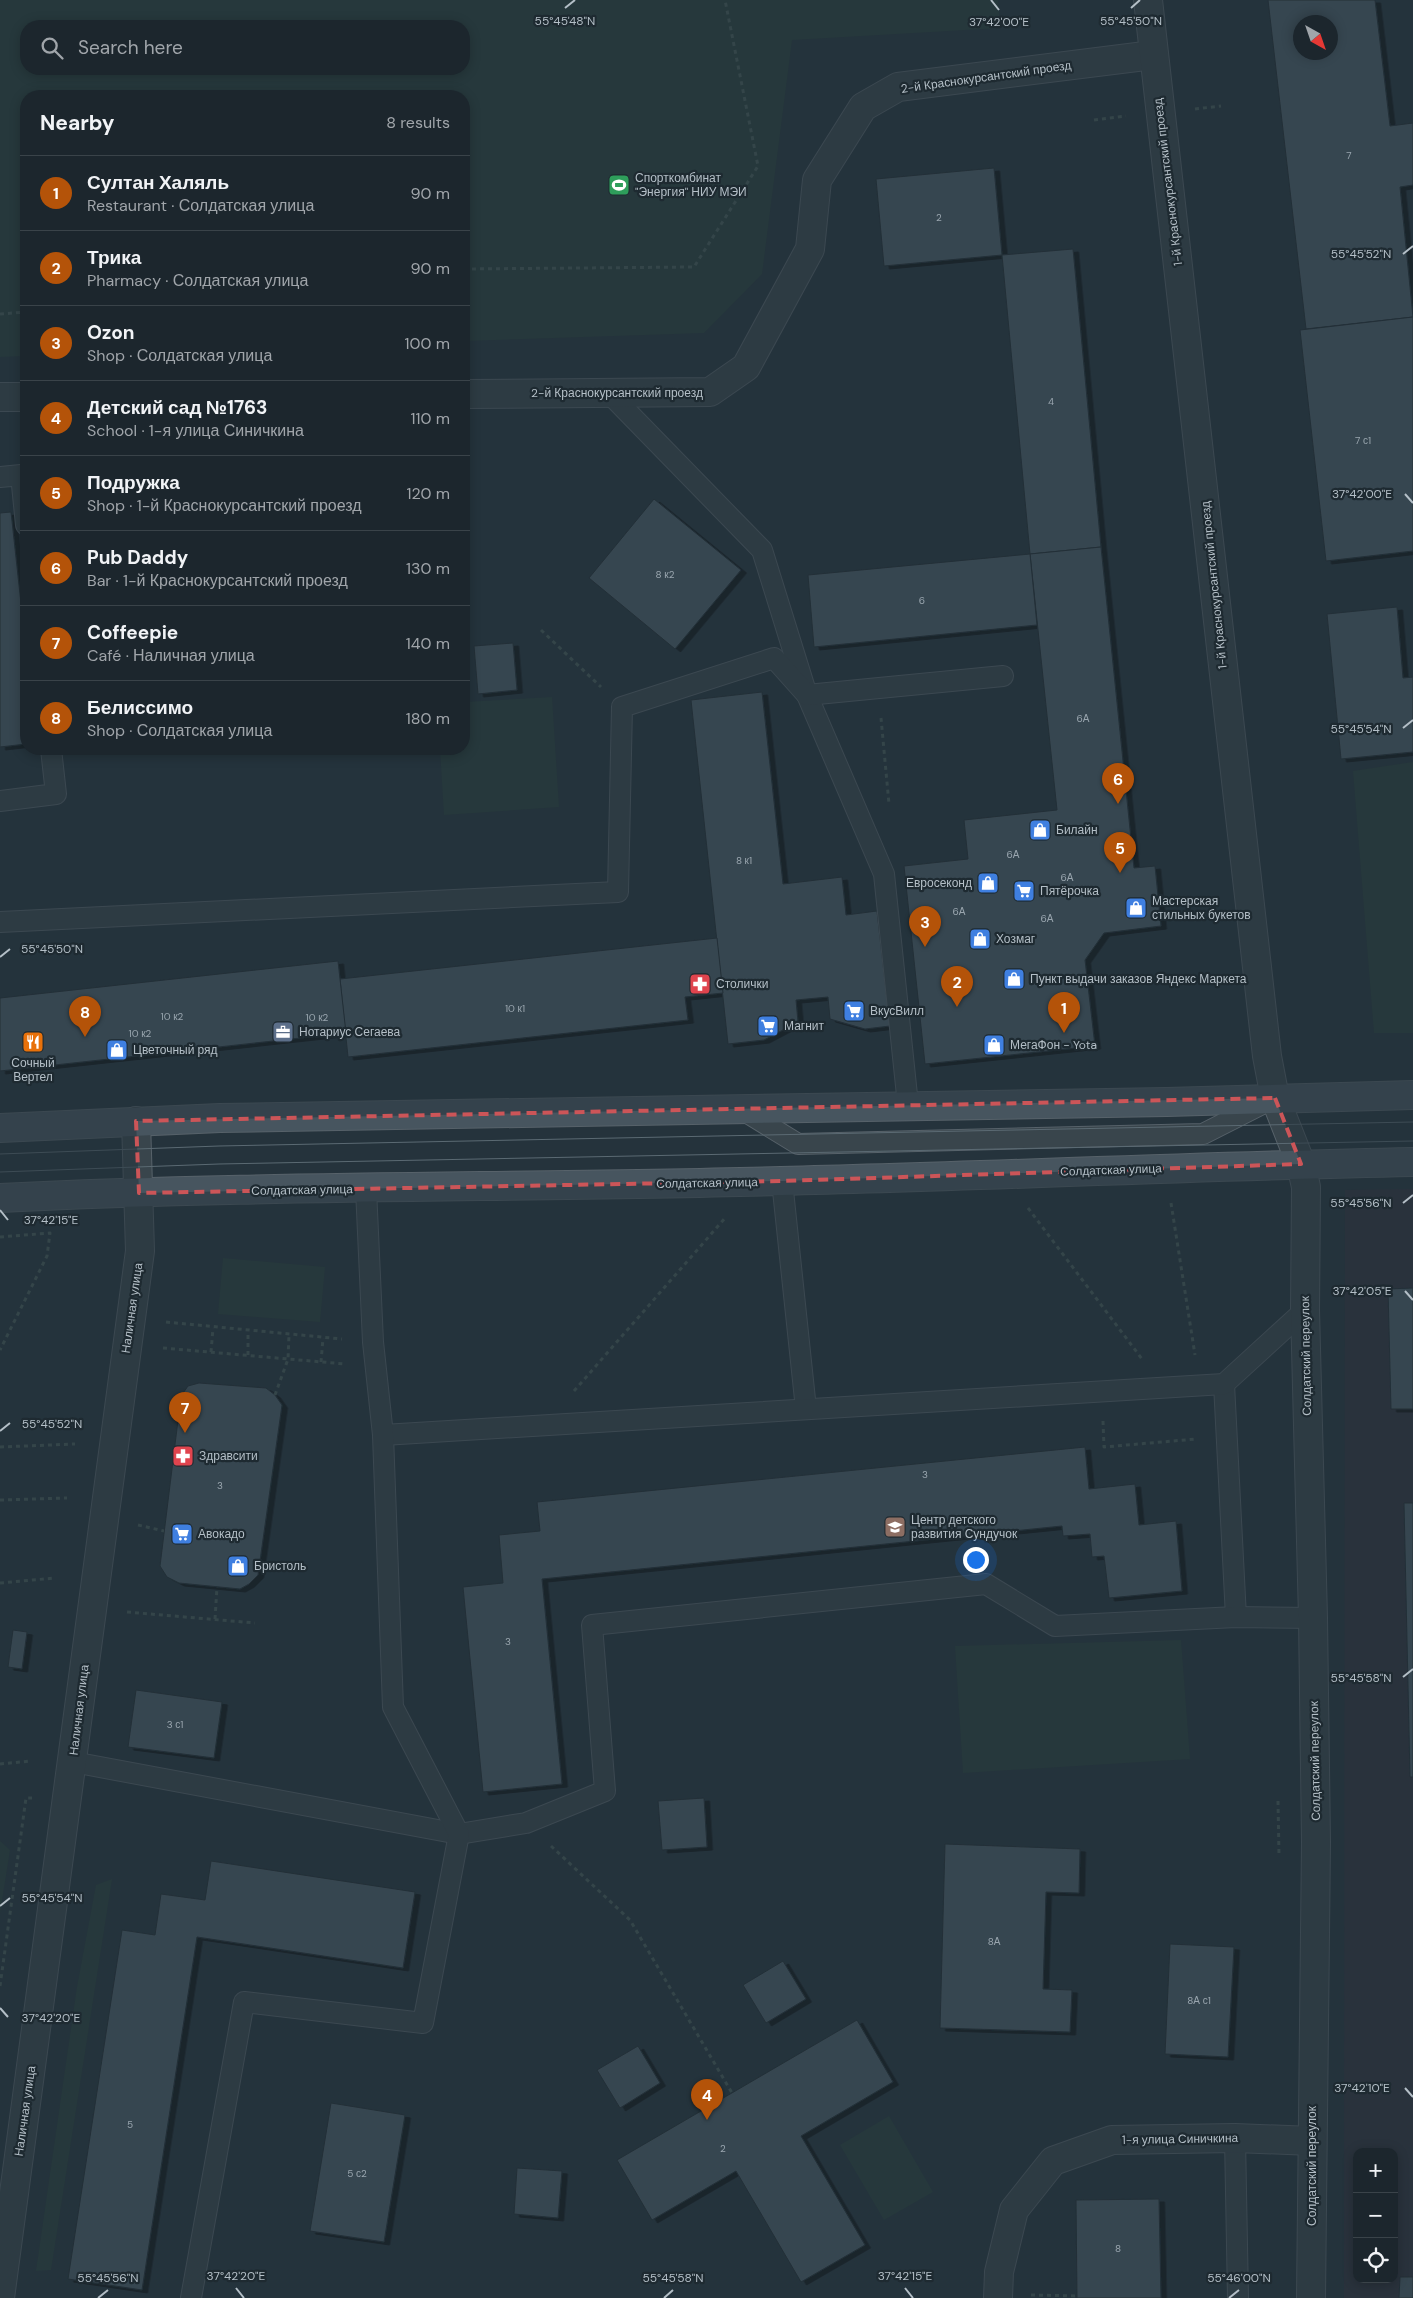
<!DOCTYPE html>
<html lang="en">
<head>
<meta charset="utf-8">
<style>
	:root { --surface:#1c262d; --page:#252e35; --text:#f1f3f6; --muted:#a0a5aa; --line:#3a4349; --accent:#b45309 }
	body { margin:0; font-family:"DM Sans",sans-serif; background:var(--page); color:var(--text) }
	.controls { position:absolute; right:15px; bottom:15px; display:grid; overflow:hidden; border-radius:10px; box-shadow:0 2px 12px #0003 }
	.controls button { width:45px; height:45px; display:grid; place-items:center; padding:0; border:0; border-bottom:1px solid var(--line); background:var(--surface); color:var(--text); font:25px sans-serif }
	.compass { position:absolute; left:1293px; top:15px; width:45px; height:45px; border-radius:50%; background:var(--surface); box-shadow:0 2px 12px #0003; rotate:140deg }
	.you { position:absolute; left:975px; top:1559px; width:18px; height:18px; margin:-12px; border:4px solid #fff; border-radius:50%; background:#1a73e8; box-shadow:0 0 0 8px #1a73e833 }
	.badge { display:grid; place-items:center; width:32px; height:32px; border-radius:50%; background:var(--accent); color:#fff; font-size:16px; font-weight:700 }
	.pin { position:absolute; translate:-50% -41px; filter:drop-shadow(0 1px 2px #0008) }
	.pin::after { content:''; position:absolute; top:26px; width:18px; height:15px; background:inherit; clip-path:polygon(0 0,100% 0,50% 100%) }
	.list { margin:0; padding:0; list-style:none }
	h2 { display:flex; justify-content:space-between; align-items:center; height:65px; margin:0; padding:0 20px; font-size:21px }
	h2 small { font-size:16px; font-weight:400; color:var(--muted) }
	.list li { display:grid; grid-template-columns:32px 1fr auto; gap:15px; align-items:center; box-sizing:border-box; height:75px; padding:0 20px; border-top:1px solid var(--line) }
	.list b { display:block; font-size:19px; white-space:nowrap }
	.list p { margin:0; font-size:16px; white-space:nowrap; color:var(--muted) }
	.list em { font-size:16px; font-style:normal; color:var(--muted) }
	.icon { flex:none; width:28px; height:28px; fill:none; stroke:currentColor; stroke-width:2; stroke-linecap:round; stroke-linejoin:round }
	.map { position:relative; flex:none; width:1413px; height:2298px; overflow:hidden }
	.search { position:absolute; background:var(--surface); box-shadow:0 2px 12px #0003; left:20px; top:20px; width:450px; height:55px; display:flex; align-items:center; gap:12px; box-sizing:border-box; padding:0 18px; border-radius:20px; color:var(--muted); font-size:19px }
	.panel { position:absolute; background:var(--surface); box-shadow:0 2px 12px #0003; left:20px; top:90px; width:450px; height:665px; border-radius:20px }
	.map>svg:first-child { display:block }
</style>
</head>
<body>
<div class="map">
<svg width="1413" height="2298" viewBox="0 0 1413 2298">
	<defs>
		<filter id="shadow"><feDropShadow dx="5.5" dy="3" stdDeviation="0" flood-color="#0009"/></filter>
	</defs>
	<rect width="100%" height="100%" fill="#25333c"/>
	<path fill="#30313d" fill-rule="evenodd" d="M1413 1189V2298H1344L1345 1190ZM1357 2152H1394V2279H1357Z"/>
	<g fill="#283f3c" fill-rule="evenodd">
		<path d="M0 0H998L1000 28 792 40 762 274 704 333 464 341V96H26V356L0 357ZM26 26H464V69H26Z"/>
		<polygon points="552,697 559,807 444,815 440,749 464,749 464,702"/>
		<polygon points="1413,762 1413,1033 1374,1033 1353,771"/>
		<polygon points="223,1258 325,1267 320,1322 218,1314"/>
		<polygon points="1181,1640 1190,1759 963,1773 955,1646"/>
		<polygon points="0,1841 10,1850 0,1913"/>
		<polygon points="112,1879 51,2270 36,2271 77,1987 96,1885"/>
		<polygon points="889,2116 933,2192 884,2220 840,2145"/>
	</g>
	<g fill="#4e5d67" stroke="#202c33" fill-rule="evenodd" filter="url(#shadow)">
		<path d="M1268 0H1375L1390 126 1413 123V185L1400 187 1413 317 1306 329ZM1300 22H1330V52H1300Z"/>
		<polygon points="994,168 1002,255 884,266 876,179"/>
		<polygon points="1073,249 1101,547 1030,554 1002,255"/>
		<polygon points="1413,317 1413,551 1326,561 1300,330"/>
		<polygon points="654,499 741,570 675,649 589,578"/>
		<polygon points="11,512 26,649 26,744 0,747 0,513"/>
		<polygon points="1101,547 1134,868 1155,866 1161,926 1104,933 1085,960 1095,1046 925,1064 904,866 968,859 964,820 1057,810 1030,554"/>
		<polygon points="1030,554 1037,625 814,647 808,575"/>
		<polygon points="1397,607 1403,678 1413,677 1413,752 1341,759 1327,614"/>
		<polygon points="513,643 517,690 478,694 474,646"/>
		<polygon points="762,692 783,884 842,877 846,915 877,911 890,1026 865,1029 830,1019 828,997 796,1000 798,1022 764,1040 728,1044 691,700"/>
		<polygon points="717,938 723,993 685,997 688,1020 348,1057 340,979"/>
		<polygon points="338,961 346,1033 0,1071 0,998"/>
		<polygon points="1413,1288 1413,1409 1391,1409 1388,1289"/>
		<polygon points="199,1383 266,1388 275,1395 282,1405 258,1575 249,1584 240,1589 179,1583 167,1577 160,1566 181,1396 188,1386"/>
		<polygon points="1085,1447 1089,1489 1135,1484 1139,1525 1176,1521 1182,1591 1109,1598 1104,1556 1092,1557 1090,1534 1063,1536 1062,1526 542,1579 562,1784 483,1792 463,1587 503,1583 499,1535 540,1531 537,1502"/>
		<polygon points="1404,1503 1413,1503 1413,1777 1410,1777"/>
		<polygon points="13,1630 27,1632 22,1669 8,1667"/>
		<polygon points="136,1690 222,1702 214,1758 128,1747"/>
		<polygon points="704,1798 707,1847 662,1850 658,1801"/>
		<polygon points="945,1844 1080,1849 1079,1893 1046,1892 1043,1989 1072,1990 1070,2032 940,2028"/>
		<polygon points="211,1861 415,1892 403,1968 197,1937 142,2290 68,2279 122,1930 155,1935 161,1894 205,1900"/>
		<polygon points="1170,1944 1234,1947 1228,2057 1165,2054"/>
		<polygon points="783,1961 806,1999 766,2023 743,1985"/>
		<polygon points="857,2020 893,2082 801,2136 865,2245 801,2282 736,2171 652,2220 617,2160"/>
		<polygon points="638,2046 660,2083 620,2108 597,2070"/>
		<polygon points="331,2103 405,2115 384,2242 310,2231"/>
		<polygon points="517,2168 562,2171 558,2218 514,2214"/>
		<polygon points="1159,2199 1161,2298 1077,2298 1076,2200"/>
		<polygon points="1400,2277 1413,2277 1413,2298 1399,2298"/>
	</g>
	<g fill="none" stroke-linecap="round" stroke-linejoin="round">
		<g stroke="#57626a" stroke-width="22">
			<g id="service">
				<polyline points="609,393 762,550 807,695 884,874 908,1105"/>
				<polyline points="0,477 21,475 26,525"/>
				<polyline points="0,801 56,794 51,749"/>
				<polyline points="0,922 618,892 622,707 774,658 807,695 1003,676"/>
				<polyline points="741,1109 798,1144 1203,1134 1266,1102"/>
				<polyline points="782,1181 806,1409"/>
				<polyline points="1224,1384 1236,1617"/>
				<polyline points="383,1435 1224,1384 1305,1310"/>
				<polyline points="73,1762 459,1834 526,1823 605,1791 592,1625 986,1584 1055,1626 1236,1617 1313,1618"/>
				<polyline points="1235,2138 1238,2298"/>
				<polyline points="191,2298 244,2002 423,2023 459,1834 393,1707 383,1435 373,1342 366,1189"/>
			</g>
		</g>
		<g stroke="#57626a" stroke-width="30">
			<g id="minor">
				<polyline points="464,394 710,392 746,367 810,249 817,180 863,107 898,87 1153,55"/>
				<polyline points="0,397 26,397"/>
				<polyline points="1301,1164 1306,1187 1305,1310 1313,1618 1316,1842 1311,2298"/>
				<polyline points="0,2298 140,1251 136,1121"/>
				<polyline points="998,2298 999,2272 1014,2210 1053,2161 1112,2140 1235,2138 1312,2141"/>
			</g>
		</g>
		<g stroke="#57626a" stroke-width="30">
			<polyline id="tertiary" points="1148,0 1267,1056 1275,1098 1301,1164"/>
		</g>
		<g stroke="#57626a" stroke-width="30">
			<g id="secondary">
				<polyline points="0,1128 220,1118 1167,1102 1413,1095"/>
				<path d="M0 1198C260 1185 521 1188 781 1181 992 1176 1202 1166 1413 1162"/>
			</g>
		</g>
		<g stroke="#475b59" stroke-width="3" stroke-dasharray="4 4" stroke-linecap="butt">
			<polyline points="1195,109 1221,106"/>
			<polyline points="1094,120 1126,116"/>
			<polyline points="464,269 694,267 758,166 725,0"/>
			<polyline points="0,314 26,312"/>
			<polyline points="541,630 601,687"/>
			<polyline points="881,718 889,804"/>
			<polyline points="1171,1203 1195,1355"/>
			<polyline points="1028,1208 1142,1359"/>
			<polyline points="0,1237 50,1233 47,1256 0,1350"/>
			<polyline points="166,1322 342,1339"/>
			<polyline points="163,1348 345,1364"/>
			<polyline points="211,1352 213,1328"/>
			<polyline points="248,1355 248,1331"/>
			<polyline points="321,1362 323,1338"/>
			<polyline points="574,1391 726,1217"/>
			<polyline points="275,1395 288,1359 289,1335"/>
			<polyline points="1103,1421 1104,1447 1196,1439"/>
			<polyline points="0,1447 75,1444"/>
			<polyline points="0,1500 67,1498"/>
			<polyline points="138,1525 164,1531"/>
			<polyline points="0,1583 55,1578"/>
			<polyline points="127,1612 255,1623"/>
			<polyline points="215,1619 217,1587"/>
			<polyline points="0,1764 31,1761"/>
			<polyline points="1278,1801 1279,1855"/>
			<polyline points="551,1846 630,1920 732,2093"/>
			<polyline points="0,1986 26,1798 32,1798"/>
			<polyline points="1031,2295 1077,2296"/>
		</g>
		<use href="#service" stroke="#39454c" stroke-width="20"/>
		<use href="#minor" stroke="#39454c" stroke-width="28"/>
		<use href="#tertiary" stroke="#39454c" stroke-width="28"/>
		<use href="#secondary" stroke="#47555f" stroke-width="28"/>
		<g stroke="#5b6a73" stroke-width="1">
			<polyline points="0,1154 219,1146 1413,1122"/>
			<polyline points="0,1172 219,1164 1413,1141"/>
		</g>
	</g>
	<path d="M0 0H1413V2298H0ZM1275 1098 1301 1164 782 1181 139 1193 136 1121Z" fill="#25333c" fill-opacity=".55" fill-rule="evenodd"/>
	<path fill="none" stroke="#cc5558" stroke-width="4" stroke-dasharray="10 6" stroke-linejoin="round" d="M1275 1098 1301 1164 782 1181 139 1193 136 1121Z"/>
	<path fill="none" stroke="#b4bfc7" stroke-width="2" d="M991 0 999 10M565 8 575 0M1131 8 1140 0M1403 254 1413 246M1405 494 1413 503M1403 728 1413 720M0 957 10 949M1403 1203 1413 1195M0 1210 8 1220M1405 1291 1413 1300M0 1431 10 1423M1403 1677 1413 1669M0 1906 10 1898M0 2008 8 2017M1405 2088 1413 2097M236 2288 244 2298M905 2288 913 2298M98 2298 108 2290M664 2298 673 2290M1229 2298 1239 2290"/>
	<defs>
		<g id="stadium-square" transform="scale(1.125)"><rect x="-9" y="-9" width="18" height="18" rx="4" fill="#2e9e5b" stroke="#1e2a31"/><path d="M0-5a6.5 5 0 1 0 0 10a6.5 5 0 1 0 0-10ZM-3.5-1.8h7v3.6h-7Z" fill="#fff"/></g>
		<g id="shop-square" transform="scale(1.125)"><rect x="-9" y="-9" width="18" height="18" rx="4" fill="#3f7fe0" stroke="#1e2a31"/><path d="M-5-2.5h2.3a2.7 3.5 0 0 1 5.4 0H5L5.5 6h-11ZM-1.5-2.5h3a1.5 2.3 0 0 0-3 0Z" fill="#fff"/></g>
		<g id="supermarket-square" transform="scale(1.125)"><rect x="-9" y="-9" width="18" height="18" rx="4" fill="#3f7fe0" stroke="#1e2a31"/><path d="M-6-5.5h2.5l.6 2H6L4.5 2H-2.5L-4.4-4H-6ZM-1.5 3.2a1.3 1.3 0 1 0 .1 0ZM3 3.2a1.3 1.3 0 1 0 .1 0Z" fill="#fff"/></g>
		<g id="pharmacy-square" transform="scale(1.125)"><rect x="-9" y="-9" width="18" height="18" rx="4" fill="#e0444e" stroke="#1e2a31"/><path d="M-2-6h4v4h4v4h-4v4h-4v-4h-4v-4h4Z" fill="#fff"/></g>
		<g id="office-square" transform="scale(1.125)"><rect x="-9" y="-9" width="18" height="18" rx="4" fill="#5c6f8a" stroke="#1e2a31"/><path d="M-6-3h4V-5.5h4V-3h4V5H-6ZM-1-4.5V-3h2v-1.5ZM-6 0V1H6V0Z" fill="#fff"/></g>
		<g id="restaurant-square" transform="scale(1.125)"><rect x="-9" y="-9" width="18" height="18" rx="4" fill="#e8710a" stroke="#1e2a31"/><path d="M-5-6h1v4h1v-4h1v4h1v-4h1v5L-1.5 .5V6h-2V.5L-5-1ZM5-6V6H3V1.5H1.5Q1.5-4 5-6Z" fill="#fff"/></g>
		<g id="school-square" transform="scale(1.125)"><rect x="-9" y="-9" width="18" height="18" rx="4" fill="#8d6e63" stroke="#1e2a31"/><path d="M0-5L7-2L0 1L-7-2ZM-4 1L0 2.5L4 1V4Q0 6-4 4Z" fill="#fff"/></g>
	</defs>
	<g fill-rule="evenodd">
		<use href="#stadium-square" x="619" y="185"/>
		<use href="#shop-square" x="1040" y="830"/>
		<use href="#shop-square" x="988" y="883"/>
		<use href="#supermarket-square" x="1024" y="891"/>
		<use href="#shop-square" x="1136" y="908"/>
		<use href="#shop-square" x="980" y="939"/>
		<use href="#shop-square" x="1014" y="979"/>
		<use href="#pharmacy-square" x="700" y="984"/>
		<use href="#supermarket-square" x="854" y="1011"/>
		<use href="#supermarket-square" x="768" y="1026"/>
		<use href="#office-square" x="283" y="1032"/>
		<use href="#restaurant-square" x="33" y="1042"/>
		<use href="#shop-square" x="994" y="1045"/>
		<use href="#shop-square" x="117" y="1050"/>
		<use href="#pharmacy-square" x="183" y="1456"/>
		<use href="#school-square" x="895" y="1527"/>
		<use href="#supermarket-square" x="182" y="1534"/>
		<use href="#shop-square" x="238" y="1566"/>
	</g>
	<g text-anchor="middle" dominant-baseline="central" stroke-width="4.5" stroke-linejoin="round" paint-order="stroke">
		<g font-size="10" fill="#9aa6af">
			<text x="1349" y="155">7</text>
			<text x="939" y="217">2</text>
			<text x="1051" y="401">4</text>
			<text x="1363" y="440">7 с1</text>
			<text x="665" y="574">8 к2</text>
			<text x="922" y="600">6</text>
			<text x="1083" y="718">6А</text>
			<text x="1013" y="854">6А</text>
			<text x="744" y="860">8 к1</text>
			<text x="1067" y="877">6А</text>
			<text x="959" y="911">6А</text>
			<text x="1047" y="918">6А</text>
			<text x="515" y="1008">10 к1</text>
			<text x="172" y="1016">10 к2</text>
			<text x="317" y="1017">10 к2</text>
			<text x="140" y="1033">10 к2</text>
			<text x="925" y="1474">3</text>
			<text x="220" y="1485">3</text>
			<text x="508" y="1641">3</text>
			<text x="175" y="1724">3 с1</text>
			<text x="994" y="1941">8А</text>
			<text x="1199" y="2000">8А с1</text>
			<text x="130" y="2124">5</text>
			<text x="723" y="2148">2</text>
			<text x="357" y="2173">5 с2</text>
			<text x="1118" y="2248">8</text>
		</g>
		<g font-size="12" fill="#b4bfc7" stroke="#1e2a31">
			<text transform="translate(986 77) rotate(-8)">2-й Краснокурсантский проезд</text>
			<text transform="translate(1168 182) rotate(-97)">1-й Краснокурсантский проезд</text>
			<text x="617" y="393">2-й Краснокурсантский проезд</text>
			<text transform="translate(1214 585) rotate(-96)">1-й Краснокурсантский проезд</text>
			<text transform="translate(1111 1170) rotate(-2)">Солдатская улица</text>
			<text transform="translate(707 1183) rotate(-1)">Солдатская улица</text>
			<text transform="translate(302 1190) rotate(-1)">Солдатская улица</text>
			<text transform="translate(132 1308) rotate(-82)">Наличная улица</text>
			<text transform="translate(1306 1356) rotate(-91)">Солдатский переулок</text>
			<text transform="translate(79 1710) rotate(-83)">Наличная улица</text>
			<text transform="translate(1315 1761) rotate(-91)">Солдатский переулок</text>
			<text transform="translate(25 2111) rotate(-82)">Наличная улица</text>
			<text transform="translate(1180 2139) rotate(-1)">1-я улица Синичкина</text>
			<text transform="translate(1312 2166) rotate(-90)">Солдатский переулок</text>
		</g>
		<g font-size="12" fill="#b4bfc7" stroke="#1e2a31" text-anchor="start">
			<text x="635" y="178">Спорткомбинат<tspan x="635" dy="14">"Энергия" НИУ МЭИ</tspan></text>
			<text x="1056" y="830">Билайн</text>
			<text x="972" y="883" text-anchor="end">Евросеконд</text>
			<text x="1040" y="891">Пятёрочка</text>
			<text x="1152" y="901">Мастерская<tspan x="1152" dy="14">стильных букетов</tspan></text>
			<text x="996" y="939">Хозмаг</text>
			<text x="1030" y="979">Пункт выдачи заказов Яндекс Маркета</text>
			<text x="716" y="984">Столички</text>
			<text x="870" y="1011">ВкусВилл</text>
			<text x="784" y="1026">Магнит</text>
			<text x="299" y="1032">Нотариус Сегаева</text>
			<text x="1010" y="1045">МегаФон - Yota</text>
			<text x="133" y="1050">Цветочный ряд</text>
			<text x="33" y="1063" text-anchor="middle">Сочный<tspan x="33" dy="14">Вертел</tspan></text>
			<text x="199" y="1456">Здравсити</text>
			<text x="911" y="1520">Центр детского<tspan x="911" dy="14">развития Сундучок</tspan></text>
			<text x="198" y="1534">Авокадо</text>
			<text x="254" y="1566">Бристоль</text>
		</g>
	</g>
	<g font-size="12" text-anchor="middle" fill="#b4bfc7" stroke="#1e2a31" stroke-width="4.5" stroke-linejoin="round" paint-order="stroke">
		<text x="1131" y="25">55°45'50"N</text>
		<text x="565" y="25">55°45'48"N</text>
		<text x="999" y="26">37°42'00"E</text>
		<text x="1361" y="258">55°45'52"N</text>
		<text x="1362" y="498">37°42'00"E</text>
		<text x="1361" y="733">55°45'54"N</text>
		<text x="52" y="953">55°45'50"N</text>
		<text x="1361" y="1207">55°45'56"N</text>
		<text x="51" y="1224">37°42'15"E</text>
		<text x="1362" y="1295">37°42'05"E</text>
		<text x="52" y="1428">55°45'52"N</text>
		<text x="1361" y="1682">55°45'58"N</text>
		<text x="52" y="1902">55°45'54"N</text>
		<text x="51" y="2022">37°42'20"E</text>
		<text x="1362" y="2092">37°42'10"E</text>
		<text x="236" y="2280">37°42'20"E</text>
		<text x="905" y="2280">37°42'15"E</text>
		<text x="108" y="2282">55°45'56"N</text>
		<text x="673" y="2282">55°45'58"N</text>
		<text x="1239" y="2282">55°46'00"N</text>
	</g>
</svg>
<div class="controls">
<button>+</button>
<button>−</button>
<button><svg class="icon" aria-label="locate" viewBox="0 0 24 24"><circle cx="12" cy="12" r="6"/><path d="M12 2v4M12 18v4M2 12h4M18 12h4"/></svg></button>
</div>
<svg class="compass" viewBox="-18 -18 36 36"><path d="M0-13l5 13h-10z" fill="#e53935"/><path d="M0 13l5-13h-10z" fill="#a0a5aa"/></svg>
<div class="you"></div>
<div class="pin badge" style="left:1064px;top:1033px">1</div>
<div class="pin badge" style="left:957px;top:1007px">2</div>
<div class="pin badge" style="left:925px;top:947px">3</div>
<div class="pin badge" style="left:707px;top:2120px">4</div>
<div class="pin badge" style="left:1120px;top:873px">5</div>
<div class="pin badge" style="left:1118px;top:804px">6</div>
<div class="pin badge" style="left:185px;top:1433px">7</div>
<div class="pin badge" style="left:85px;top:1037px">8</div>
<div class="search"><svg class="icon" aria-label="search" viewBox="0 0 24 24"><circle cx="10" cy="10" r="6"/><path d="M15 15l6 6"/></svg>Search here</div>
<section class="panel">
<h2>Nearby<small>8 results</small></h2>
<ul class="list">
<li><span class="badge">1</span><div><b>Султан Халяль</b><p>Restaurant · Солдатская улица</p></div><em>90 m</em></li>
<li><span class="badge">2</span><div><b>Трика</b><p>Pharmacy · Солдатская улица</p></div><em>90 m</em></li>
<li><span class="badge">3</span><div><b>Ozon</b><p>Shop · Солдатская улица</p></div><em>100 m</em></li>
<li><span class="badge">4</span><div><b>Детский сад №1763</b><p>School · 1-я улица Синичкина</p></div><em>110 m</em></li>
<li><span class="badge">5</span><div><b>Подружка</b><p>Shop · 1-й Краснокурсантский проезд</p></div><em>120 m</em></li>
<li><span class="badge">6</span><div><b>Pub Daddy</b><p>Bar · 1-й Краснокурсантский проезд</p></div><em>130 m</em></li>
<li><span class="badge">7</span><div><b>Coffeepie</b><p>Café · Наличная улица</p></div><em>140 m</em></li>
<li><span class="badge">8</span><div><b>Белиссимо</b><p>Shop · Солдатская улица</p></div><em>180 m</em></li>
</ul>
</section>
</div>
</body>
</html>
